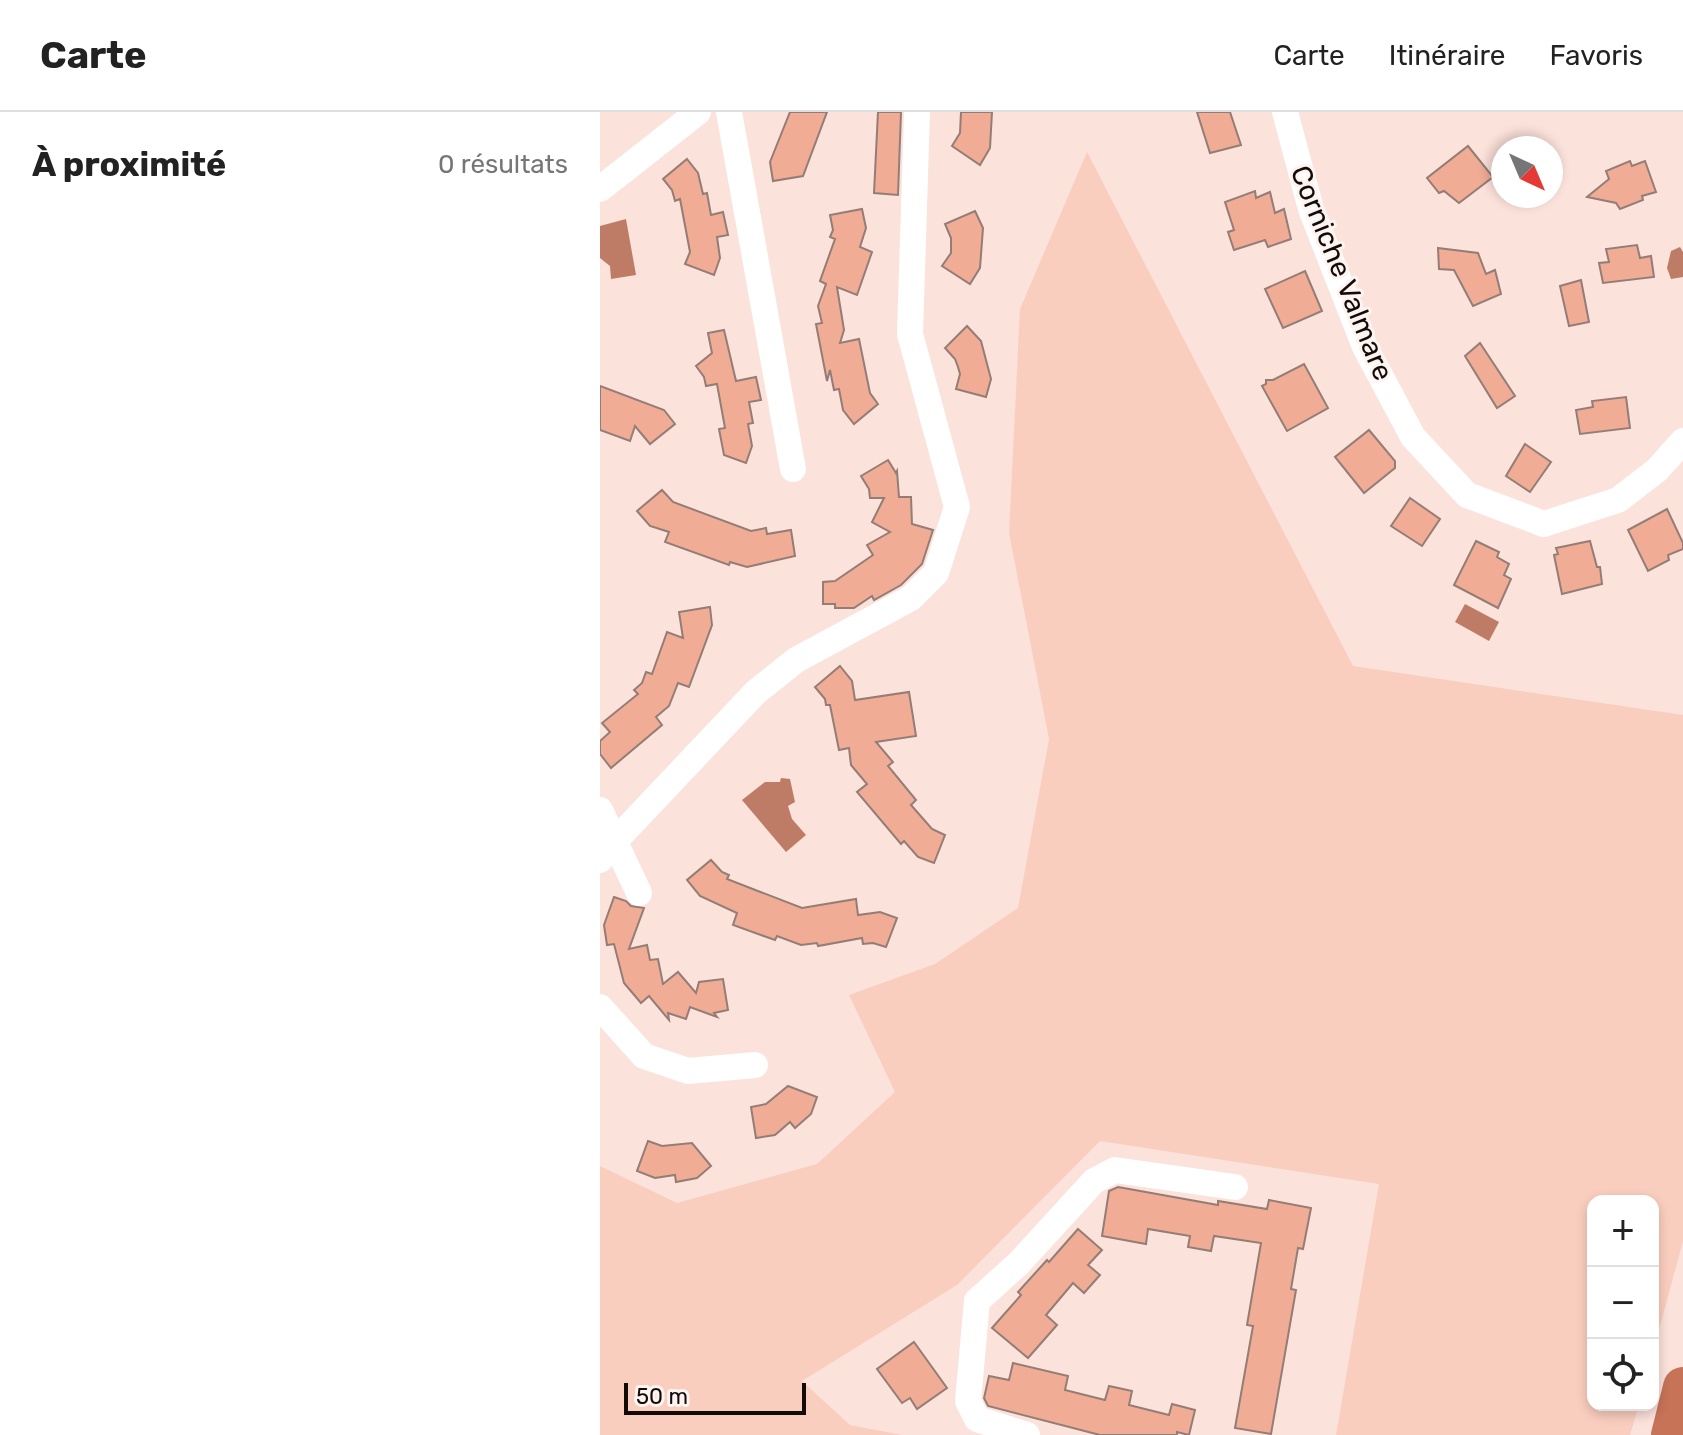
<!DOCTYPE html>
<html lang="fr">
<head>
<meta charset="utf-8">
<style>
	:root { --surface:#fff; --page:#f6f6f6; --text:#222; --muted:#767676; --line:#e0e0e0 }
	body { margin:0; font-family:Rubik,sans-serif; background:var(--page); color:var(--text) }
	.controls { position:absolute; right:24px; bottom:24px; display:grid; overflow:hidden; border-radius:16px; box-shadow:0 4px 12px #0003 }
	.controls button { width:72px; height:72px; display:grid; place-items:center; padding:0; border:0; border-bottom:2px solid var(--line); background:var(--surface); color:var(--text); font:40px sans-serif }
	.compass { position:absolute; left:891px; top:24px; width:72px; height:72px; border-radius:50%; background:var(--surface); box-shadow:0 4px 12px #0003; rotate:136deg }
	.scale { position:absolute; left:24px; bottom:20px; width:182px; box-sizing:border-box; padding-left:8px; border:4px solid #130b08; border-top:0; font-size:22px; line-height:28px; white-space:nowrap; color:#130b08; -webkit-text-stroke:6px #fdf3f0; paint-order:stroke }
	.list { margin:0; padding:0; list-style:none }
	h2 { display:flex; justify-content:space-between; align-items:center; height:104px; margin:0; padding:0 32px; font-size:34px }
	h2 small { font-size:26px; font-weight:400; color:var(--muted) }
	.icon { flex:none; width:44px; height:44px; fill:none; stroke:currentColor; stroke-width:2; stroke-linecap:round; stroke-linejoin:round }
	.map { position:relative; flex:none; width:1083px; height:1323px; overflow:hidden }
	header { display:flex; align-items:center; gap:48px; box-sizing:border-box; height:112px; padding:0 40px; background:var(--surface); border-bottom:2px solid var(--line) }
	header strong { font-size:38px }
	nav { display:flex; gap:44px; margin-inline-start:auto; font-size:28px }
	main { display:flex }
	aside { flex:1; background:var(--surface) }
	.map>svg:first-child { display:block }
</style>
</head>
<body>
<header>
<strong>Carte</strong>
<nav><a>Carte</a><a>Itinéraire</a><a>Favoris</a></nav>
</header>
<main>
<aside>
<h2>À proximité<small>0 résultats</small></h2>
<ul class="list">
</ul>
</aside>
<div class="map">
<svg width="1083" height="1323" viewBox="0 0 1083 1323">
	<rect width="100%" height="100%" fill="#fbe2da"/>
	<polygon fill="#facebf" points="487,40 753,554 1083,603 1083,1129 1053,1240 1053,1089 993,1089 993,1293 1039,1293 1030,1323 736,1323 779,1072 500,1029 357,1173 202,1269 250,1313 302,1323 0,1323 0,1054 77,1091 217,1052 295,980 249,883 335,852 418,796 449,627 409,421 420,197"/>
	<g fill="#be7c67">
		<polygon points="26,107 36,163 11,167 10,154 0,146 0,114"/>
		<polygon points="1080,135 1083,140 1083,165 1071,167 1067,156 1071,139"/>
		<polygon points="865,492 899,510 889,529 855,510"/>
		<polygon points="181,666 190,667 195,690 188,694 192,707 206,723 186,740 142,688 165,670 180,670"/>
	</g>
	<g fill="#f1ac95" stroke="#947d76" stroke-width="2">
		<polygon points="190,0 227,0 203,64 173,69 170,50"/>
		<polygon points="278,0 301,0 298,83 274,81"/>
		<polygon points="361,0 392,0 390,36 380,53 352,34 360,21"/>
		<polygon points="597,0 630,0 641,33 610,41"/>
		<polygon points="868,34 893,65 859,91 844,79 839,81 827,66"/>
		<polygon points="87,47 98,61 103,82 107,81 111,103 123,100 128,123 117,125 120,146 114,163 85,152 90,140 80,87 75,89 72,78 63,67"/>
		<polygon points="1030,49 1032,54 1045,49 1056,80 1042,84 1043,88 1020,97 1016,91 987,85 1009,67 1006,59"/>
		<polygon points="655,79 656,86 670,80 675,101 684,97 691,127 668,135 665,128 634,138 628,120 634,118 625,90"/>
		<polygon points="262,97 266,116 260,135 272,140 257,183 237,175 244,218 240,231 259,227 270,281 278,292 254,312 243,298 239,277 234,278 230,258 227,269 216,212 222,211 218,194 226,172 220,169 235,127 230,125 233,118 230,103"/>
		<polygon points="375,99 383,116 380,156 370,172 342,154 351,141 351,126 345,112"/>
		<polygon points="1037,133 1040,146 1051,144 1054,165 1003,171 999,151 1009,150 1006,137"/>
		<polygon points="838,136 878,141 886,162 895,158 901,182 873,194 854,158 839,157"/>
		<polygon points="705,159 722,199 683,216 665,177"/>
		<polygon points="981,168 989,210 969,214 960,174"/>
		<polygon points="367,214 381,229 391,267 386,285 356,277 360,262 358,255 355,247 345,236"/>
		<polygon points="124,218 136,269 156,265 161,288 149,290 153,311 148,312 152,334 146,351 124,343 119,317 125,316 117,272 106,274 104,265 96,254 112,241 108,221"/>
		<polygon points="880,231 915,284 897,296 865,244"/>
		<polygon points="704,252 728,296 687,319 662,274 666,272 666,268 673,268"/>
		<polygon points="0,274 64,298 75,312 50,332 35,314 30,329 0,318"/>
		<polygon points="1026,285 1030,316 980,322 976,298 993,295 992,289"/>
		<polygon points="769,318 795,349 795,356 764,381 735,345"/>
		<polygon points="925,332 951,350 930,380 906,364"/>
		<polygon points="288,348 296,361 297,359 299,385 311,385 312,412 333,418 322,452 301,473 274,488 272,484 254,496 235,496 235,492 223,492 223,470 235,469 273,443 267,433 290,420 272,410 284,386 270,386 269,377 261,364"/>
		<polygon points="62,378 73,390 151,419 166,416 167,422 191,418 195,444 147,455 130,450 129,453 65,430 69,420 50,414 37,399"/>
		<polygon points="810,386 840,407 822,434 791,414"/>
		<polygon points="1067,397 1083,431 1083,437 1068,443 1069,448 1048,459 1028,418"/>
		<polygon points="876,429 899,440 897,445 909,452 904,463 911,467 898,496 854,473"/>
		<polygon points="990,429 997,455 1000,455 1002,472 962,482 954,443 958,442 956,436"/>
		<polygon points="110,495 112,513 89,575 78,571 69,594 56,605 62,613 11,656 0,642 0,629 10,620 2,611 38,582 34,578 42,571 46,560 52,562 67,520 83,526 79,500"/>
		<polygon points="240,554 252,569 255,588 309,580 316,624 276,630 293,650 288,654 316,688 311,693 332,717 345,723 334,751 318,745 304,729 301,732 257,680 267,672 251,653 249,636 239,638 230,593 226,593 225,587 215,575"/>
		<polygon points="111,748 122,760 129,763 127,767 202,796 256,787 258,803 280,800 297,806 286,835 273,831 263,832 262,826 218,834 217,831 201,833 177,824 175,828 133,813 137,801 100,784 87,768"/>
		<polygon points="14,785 26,789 31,794 44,796 29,837 47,833 50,848 58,847 63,872 78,860 96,881 99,870 123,867 128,898 114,901 117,905 90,895 86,907 68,901 69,908 49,884 41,891 24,871 14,832 7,833 4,813"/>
		<polygon points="188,974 217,985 211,1002 195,1016 190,1010 175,1023 156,1026 151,995 166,992"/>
		<polygon points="48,1029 62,1034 92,1031 111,1054 97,1066 76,1070 75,1063 55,1066 37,1059"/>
		<polygon points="518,1075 618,1093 618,1089 667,1097 669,1088 711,1096 703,1137 698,1136 691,1177 696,1178 671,1322 635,1316 653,1214 647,1213 661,1131 614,1124 611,1139 588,1135 590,1124 548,1117 546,1132 502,1124 509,1079"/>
		<polygon points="478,1117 502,1138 488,1153 500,1163 484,1181 473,1171 446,1203 457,1213 428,1246 392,1216 421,1183 418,1180 447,1148 449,1150"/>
		<polygon points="314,1230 347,1276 317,1297 310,1286 302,1291 277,1257"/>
		<polygon points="413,1251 468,1264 465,1278 505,1288 509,1274 532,1279 529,1293 569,1303 572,1292 595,1298 589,1323 577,1320 577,1323 500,1323 388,1294 384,1286 389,1264 409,1268"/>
	</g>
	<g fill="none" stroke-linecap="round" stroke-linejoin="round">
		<g stroke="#fff" stroke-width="26">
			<polyline points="129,0 193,357"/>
			<polyline points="685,0 711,97 765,235 813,325 867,383 944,412 1018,388 1057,358 1083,329"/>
			<polyline points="0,77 98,0"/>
			<polyline points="0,698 39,781"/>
			<polyline points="0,748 16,728 156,580 196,548 311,486 336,461 357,395 310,222 317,0"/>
			<polyline points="0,895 44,944 88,959 155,953"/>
			<polyline points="427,1323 377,1307 368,1289 377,1189 419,1151 494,1069 515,1058 635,1075"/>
		</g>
		<polyline stroke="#c67358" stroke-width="40" points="1071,1323 1083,1275"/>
	</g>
	<g text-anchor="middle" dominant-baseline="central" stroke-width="6" stroke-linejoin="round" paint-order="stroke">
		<g font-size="28" fill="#130b08" stroke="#fdf3f0">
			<text transform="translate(742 161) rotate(68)">Corniche Valmare</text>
		</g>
	</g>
</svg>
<div class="controls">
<button>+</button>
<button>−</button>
<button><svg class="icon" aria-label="locate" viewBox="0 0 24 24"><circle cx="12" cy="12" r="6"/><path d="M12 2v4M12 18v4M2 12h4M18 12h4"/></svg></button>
</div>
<svg class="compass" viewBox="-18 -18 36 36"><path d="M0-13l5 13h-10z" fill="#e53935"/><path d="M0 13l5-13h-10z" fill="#767676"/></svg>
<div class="scale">50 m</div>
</div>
</main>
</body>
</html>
